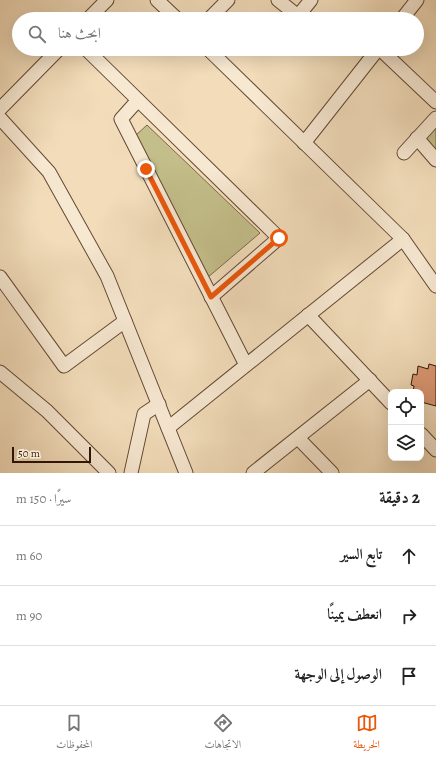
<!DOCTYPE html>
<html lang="ar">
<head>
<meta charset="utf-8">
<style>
	:root { --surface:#fff; --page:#f2f2f2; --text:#222; --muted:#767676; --line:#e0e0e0; --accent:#ea580c }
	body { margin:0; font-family:Alegreya,Amiri,serif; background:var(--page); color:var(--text); direction:rtl }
	.controls { position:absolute; right:12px; bottom:12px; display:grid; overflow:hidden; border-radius:8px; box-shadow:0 4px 16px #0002 }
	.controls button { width:36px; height:36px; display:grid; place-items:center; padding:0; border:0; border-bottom:1px solid var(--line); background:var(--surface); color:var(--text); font:20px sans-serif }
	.scale { position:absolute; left:12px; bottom:10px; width:79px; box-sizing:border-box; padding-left:4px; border:2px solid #331706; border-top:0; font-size:11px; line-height:14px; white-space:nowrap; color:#331706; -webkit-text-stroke:3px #f7e8d2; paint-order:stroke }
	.stop { position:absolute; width:12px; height:12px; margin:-9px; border:3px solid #ea580c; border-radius:50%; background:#fff }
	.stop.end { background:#ea580c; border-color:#fff; box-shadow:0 1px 4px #0008 }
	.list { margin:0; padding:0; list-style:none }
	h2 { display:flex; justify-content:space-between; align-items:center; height:52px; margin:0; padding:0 16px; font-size:17px }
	h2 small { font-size:13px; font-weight:400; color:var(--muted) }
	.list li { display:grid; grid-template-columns:26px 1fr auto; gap:12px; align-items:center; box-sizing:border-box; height:60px; padding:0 16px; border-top:1px solid var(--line) }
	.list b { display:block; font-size:15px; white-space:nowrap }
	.list em { font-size:13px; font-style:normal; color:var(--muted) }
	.icon { flex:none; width:22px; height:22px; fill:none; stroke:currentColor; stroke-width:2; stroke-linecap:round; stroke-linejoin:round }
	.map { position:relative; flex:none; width:436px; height:473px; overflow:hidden; direction:ltr }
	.search { position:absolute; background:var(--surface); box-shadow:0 4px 16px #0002; left:12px; right:12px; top:12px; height:44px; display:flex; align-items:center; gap:10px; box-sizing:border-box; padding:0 14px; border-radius:22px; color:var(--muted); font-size:15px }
	.sheet { height:232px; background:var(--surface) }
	nav { display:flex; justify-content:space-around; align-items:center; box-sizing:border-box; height:56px; border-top:1px solid var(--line); background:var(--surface); font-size:11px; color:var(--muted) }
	nav a { display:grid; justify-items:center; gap:2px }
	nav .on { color:var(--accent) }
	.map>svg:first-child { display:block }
</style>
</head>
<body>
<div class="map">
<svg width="436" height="473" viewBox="0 0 436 473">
	<rect width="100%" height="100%" fill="#f2dcba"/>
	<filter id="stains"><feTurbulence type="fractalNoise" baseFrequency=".005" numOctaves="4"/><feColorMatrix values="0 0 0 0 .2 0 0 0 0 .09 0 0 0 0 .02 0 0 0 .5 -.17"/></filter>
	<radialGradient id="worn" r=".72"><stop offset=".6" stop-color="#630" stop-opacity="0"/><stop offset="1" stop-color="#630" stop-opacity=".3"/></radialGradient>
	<g fill="#c3be8a" stroke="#7b6a48">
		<polygon points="436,124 436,150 424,137"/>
		<polygon points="147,125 260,233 207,278 135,136"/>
	</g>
	<polygon fill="#dd9a76" stroke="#331706" points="429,364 436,366 436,406 421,402 421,392 413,392 414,386 411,385 413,374 417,375 418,366 428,369"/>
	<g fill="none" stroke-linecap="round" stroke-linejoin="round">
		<g stroke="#634833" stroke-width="15">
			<g id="minor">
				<polyline points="157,0 177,19"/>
				<polyline points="278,0 298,16 311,0"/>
				<polyline points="88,19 107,0"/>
				<polyline points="209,19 228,0"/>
				<polyline points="402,19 417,0"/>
				<polyline points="86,49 279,238 211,297"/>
				<polyline points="208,49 403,239 436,286"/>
				<polyline points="380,49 436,102"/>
				<polyline points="138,100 121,119 246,365"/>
				<polyline points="0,109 59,49"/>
				<polyline points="0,118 49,172 107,276 186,473"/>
				<polyline points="417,138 436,160"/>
				<polyline points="304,143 378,49"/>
				<polyline points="404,153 436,118"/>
				<polyline points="0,277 64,366 125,321"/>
				<polyline points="308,315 391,403"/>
				<polyline points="0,372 47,411 109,473"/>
				<polyline points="168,428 403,239"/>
				<polyline points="421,434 436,450"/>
				<polyline points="298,438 332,473"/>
				<polyline points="131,473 144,414 159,404"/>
				<polyline points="253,473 370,380"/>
			</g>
		</g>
		<use href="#minor" stroke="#f7e8d2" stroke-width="13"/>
	</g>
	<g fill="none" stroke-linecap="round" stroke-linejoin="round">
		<polyline stroke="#ea580c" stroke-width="5" points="146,169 211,297 279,238"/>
	</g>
	<rect width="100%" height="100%" filter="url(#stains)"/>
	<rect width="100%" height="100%" fill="url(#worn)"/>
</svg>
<div class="controls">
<button><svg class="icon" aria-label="locate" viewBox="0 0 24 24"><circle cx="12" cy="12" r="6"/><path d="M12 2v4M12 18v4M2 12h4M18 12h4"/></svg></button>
<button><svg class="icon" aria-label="layers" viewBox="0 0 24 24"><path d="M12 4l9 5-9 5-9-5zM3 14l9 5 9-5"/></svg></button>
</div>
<div class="scale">50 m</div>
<div class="stop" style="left:279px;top:238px"></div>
<div class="stop end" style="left:146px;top:169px"></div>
<div class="search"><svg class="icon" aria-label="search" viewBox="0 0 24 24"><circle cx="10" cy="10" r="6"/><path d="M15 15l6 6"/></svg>ابحث هنا</div>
</div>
<section class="sheet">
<h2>2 دقيقة<small>سيرًا · 150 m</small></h2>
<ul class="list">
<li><svg class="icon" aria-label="ahead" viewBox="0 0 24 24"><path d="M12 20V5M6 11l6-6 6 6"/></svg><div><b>تابع السير</b></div><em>60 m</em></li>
<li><svg class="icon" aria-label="right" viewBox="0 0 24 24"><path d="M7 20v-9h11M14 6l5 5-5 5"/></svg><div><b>انعطف يمينًا</b></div><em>90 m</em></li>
<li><svg class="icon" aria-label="arrive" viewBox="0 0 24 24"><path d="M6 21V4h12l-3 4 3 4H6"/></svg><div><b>الوصول إلى الوجهة</b></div></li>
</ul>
</section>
<nav>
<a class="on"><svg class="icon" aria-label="map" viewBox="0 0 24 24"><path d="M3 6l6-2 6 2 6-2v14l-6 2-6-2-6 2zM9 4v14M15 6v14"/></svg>الخريطة</a>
<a><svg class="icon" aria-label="directions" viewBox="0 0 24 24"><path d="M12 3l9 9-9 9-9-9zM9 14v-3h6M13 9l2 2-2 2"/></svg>الاتجاهات</a>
<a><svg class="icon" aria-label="saved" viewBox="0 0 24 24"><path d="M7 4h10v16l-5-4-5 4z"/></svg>المحفوظات</a>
</nav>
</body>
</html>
